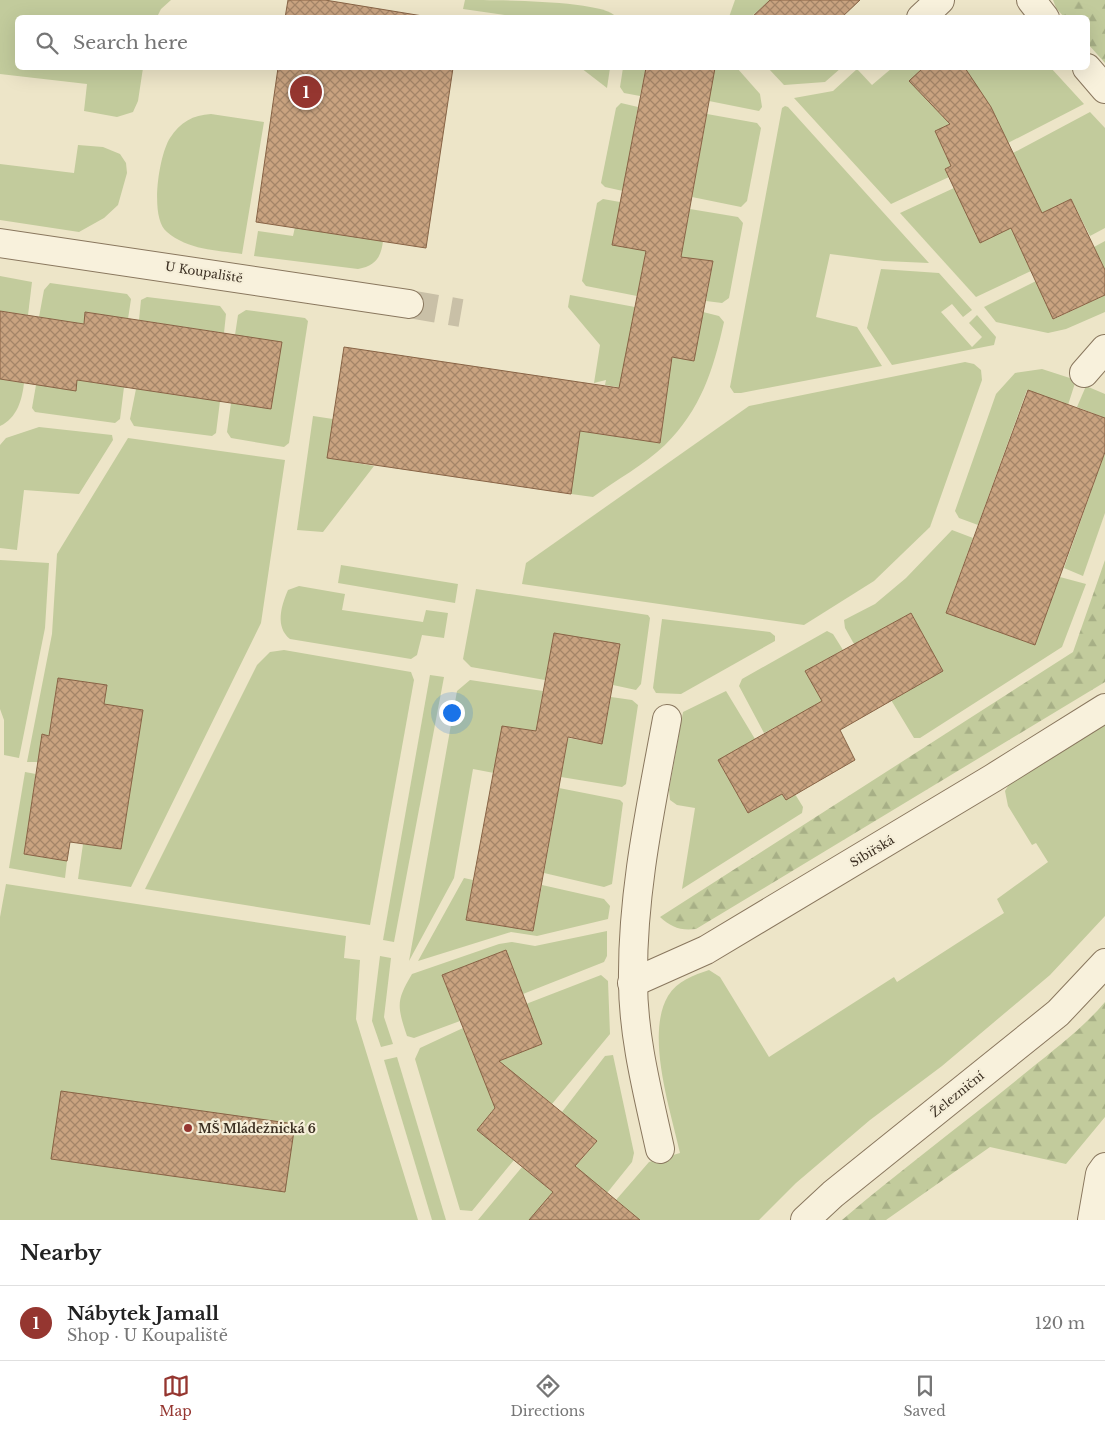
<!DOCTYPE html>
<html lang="en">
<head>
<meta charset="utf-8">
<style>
	:root { --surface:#fff; --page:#f6f6f6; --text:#222; --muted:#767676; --line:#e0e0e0; --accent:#953630 }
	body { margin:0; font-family:"Libre Baskerville",serif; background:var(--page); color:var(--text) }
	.you { position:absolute; left:451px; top:712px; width:18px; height:18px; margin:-12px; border:4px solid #fff; border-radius:50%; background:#1a73e8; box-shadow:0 0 0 8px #1a73e833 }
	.badge { display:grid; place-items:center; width:32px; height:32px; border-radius:50%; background:var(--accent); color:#fff; font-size:16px; font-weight:700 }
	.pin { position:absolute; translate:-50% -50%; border:2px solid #fff; box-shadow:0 1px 5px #0006 }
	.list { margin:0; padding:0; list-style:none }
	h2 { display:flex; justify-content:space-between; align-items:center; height:65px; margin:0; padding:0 20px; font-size:21px }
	h2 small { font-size:16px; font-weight:400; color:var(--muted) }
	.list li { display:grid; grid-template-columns:32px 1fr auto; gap:15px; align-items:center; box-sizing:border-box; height:75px; padding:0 20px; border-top:1px solid var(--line) }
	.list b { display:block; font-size:19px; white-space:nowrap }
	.list p { margin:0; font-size:16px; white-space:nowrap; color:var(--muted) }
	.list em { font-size:16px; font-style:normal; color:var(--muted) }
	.icon { flex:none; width:28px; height:28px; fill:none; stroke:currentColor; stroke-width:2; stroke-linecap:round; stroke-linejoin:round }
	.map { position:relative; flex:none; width:1105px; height:1220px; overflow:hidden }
	.search { position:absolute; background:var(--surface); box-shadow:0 5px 20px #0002; left:15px; right:15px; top:15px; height:55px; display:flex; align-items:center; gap:12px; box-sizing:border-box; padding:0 18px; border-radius:8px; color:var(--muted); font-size:19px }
	.sheet { height:140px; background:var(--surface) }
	nav { display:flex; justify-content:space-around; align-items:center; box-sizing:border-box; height:70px; border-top:1px solid var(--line); background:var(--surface); font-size:14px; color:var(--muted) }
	nav a { display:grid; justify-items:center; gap:2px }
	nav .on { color:var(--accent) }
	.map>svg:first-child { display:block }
</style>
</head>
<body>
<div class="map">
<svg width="1105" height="1220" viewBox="0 0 1105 1220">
	<defs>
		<pattern id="forest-firs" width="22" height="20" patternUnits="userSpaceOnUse" patternTransform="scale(1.25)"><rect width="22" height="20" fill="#c2cb9c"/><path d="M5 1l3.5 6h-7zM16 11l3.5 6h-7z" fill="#a7af86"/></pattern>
		<pattern id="building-cross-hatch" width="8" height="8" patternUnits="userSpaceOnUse" patternTransform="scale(1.25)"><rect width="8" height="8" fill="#c9a380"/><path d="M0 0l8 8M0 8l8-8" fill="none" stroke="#a48568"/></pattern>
	</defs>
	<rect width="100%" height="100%" fill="#ede5c8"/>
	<g fill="#c2cb9c">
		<polygon points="0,0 171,0 161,9 157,17 18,18 18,68 143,68 138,101 133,112 117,117 84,111 87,84 0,74"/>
		<path d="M465 0C491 0 606 0 616 17H519L463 9Z"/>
		<polygon points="735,0 770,0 751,17 729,17"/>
		<polygon points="581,68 610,68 607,88"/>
		<polygon points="623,68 646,68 640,96 624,93 620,87"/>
		<polygon points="715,68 737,68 760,94 762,107 759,111 709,101"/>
		<polygon points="768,68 841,68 825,82 784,85"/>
		<polygon points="892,68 1051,68 1084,104 1008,143 991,107 935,131 951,166 945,169 949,177 891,204 794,98 833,91 857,69 872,85"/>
		<polygon points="621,103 638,107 623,191 605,187 601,183 616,108"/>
		<polygon points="785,106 788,107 929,263 884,261 830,254 816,317 857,327 882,366 741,393 734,393 730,387 782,108"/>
		<polygon points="1090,112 1105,128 1105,228 1090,236 1071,199 1042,213 1013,153"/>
		<path d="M211 114 264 122 242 254C216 250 188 250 167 232 149 218 159 155 170 138 180 122 193 115 211 114Z"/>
		<polygon points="707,114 757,123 761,128 747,201 741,207 692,197"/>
		<polygon points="78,145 103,147 120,154 126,163 127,173 118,205 104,218 79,232 0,220 0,164 74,173"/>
		<polygon points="954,188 1011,228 1031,271 976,297 900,213"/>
		<polygon points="603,199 620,202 646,251 637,296 586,286 582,281 597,203"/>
		<polygon points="690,209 738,217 743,223 729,298 722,303 706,301 713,261 681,257"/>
		<path d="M295 227 383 241C381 258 375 266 358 269L254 256 258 231 293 236Z"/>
		<polygon points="1105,241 1105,270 1094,247"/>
		<polygon points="881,269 939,273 972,310 963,317 952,304 941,312 972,347 982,337 969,323 977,315 996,337 994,345 892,365 867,328"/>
		<polygon points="0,276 32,282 28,315 0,311"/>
		<polygon points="1036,281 1054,319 1105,295 1105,312 1066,329 1048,333 996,322 984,307"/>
		<polygon points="50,283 127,294 131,299 128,319 86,312 84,324 39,317 44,290"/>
		<path d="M570 295 635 307 694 361 703 312 719 316 724 322C713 371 701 409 665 445 644 465 616 480 593 497L571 494 580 431 660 443 667 395 605 385 606 380 594 383 600 345 568 307Z"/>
		<polygon points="147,297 220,306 226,314 224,333 139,320 141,300"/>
		<polygon points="246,310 305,318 308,321 289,443 284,447 231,438 227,432 231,403 271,409 235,335 238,315"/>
		<polygon points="965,362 974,364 981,370 982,380 930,527 874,581 804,625 522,584 526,563 749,406"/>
		<polygon points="1042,369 1076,380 1068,405 1027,390 978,525 959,518 955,511 996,394 1015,373"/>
		<path d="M0 379 24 383C22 400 17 418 0 426Z"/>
		<polygon points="77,380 124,387 120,419 115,423 35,412 32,408 36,385"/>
		<polygon points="1086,386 1105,394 1105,418 1077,407"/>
		<polygon points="136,389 220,401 216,433 212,436 134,426 130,419"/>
		<polygon points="313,416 333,419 328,458 374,466 323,532 297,530"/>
		<polygon points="39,427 112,435 113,440 79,494 24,490 17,550 0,548 0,445 6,438"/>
		<polygon points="128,438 285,460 261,623 131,887 78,879 83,844 121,849 143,710 104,704 107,685 58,678 49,736 43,734 38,762 27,762 52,634 57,554"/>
		<polygon points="1105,452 1105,513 1083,576 1064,568"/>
		<polygon points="952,530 973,538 946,613 1035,645 1060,577 1086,584 1062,647 920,738 914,738 891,700 943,671 911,613 854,644 845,628 844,620 875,604 906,578"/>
		<polygon points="0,560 49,563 45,628 19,758 4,755 4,720 0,709"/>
		<polygon points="341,565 458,584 455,603 338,583"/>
		<path d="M299 586 345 594 342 610 423 622 426 610 448 613 444 638 422 635 417 655 411 659 290 639C275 627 281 606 288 590Z"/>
		<polygon points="476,589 648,615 650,618 641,684 636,690 613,685 620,644 554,634 545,680 471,667 463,659"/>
		<polygon points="662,619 770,632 775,636 775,641 681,694 656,693 653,688"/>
		<polygon points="827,631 833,634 843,650 805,671 823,702 764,733 739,686 742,679"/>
		<polygon points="284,650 411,672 414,680 370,925 145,889 257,665 270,652"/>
		<polygon points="430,675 444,677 394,942 383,940"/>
		<polygon points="470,680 543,691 536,731 502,726 494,773 473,769 454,878 409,961 457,691"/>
		<polygon points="726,691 755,739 718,760 748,813 782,794 786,799 795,794 803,807 802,813 682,889 695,808 677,805 670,800 669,790 683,712"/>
		<polygon points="611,697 632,700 638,705 626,784 622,787 561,777 568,738 602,744"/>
		<path d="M1105 724V916L1050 975 942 1066 870 1120 796 1183 759 1220H639L616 1200 649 1162 680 1153C671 1111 645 1035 668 996 677 981 694 975 709 970L720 977 769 1057 894 977 897 982 1004 913 997 899 1048 862 1036 843 1032 845 1008 806 1005 791 1011 781Z"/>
		<polygon points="25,772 36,774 24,854 67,861 65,878 9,868"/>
		<polygon points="559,788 620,800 623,803 612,884 604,887 544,873"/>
		<polygon points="464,878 473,880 466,920 533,931 542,885 604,899 610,906 608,919 537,936 511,932 418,961"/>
		<polygon points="6,884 346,936 344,958 360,960 356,1019 418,1220 0,1220 0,917"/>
		<path d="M607 931V956L604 962 523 994 506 950 442 975 460 1021 414 1038 407 1036C397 1006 396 1001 412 974L499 944 512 942 535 946Z"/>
		<polygon points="380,956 391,958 384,1017 393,1044 381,1047 372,1021"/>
		<polygon points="601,975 608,981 610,1034 552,1104 519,1078 477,1130 514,1160 472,1211 460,1210 415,1059 420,1048 463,1028 479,1068 541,1044 526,1004"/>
		<polygon points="613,1055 634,1153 632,1162 607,1193 575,1167 597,1141 562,1112 605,1056"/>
		<polygon points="397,1057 446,1220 432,1220 384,1060"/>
		<polygon points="522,1167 553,1192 531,1218 533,1220 478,1220"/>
	</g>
	<g fill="url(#forest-firs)">
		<polygon points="1053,0 1105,0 1105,63 1088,44 1088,18 1064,17 1056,8"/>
		<path d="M1105 560V682L696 929C680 931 671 927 660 917L1073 652Z"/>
		<path d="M1105 1002V1117L1066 1164 990 1147 886 1220H842C903 1168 967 1121 1029 1070 1055 1049 1083 1028 1105 1002Z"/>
	</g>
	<g fill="url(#building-cross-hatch)" stroke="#876345">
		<polygon points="288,0 325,0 435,18 285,18"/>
		<polygon points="770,0 860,0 841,18 751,18"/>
		<polygon points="278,68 453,68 426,248 256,222"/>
		<polygon points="646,68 715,68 681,257 713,261 694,361 672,357 660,443 580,431 571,494 327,458 344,347 619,388 646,251 612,245"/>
		<polygon points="923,68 965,68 991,107 1042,213 1071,199 1105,270 1105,295 1053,319 1011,228 980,243 945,169 951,166 935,131 950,124 909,81"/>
		<polygon points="0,311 84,324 85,312 282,342 271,409 77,380 76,391 0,379"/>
		<polygon points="1028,390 1105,418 1105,452 1035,645 946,613"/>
		<polygon points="911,613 943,671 840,730 855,760 786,800 782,794 748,813 718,760 822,701 805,671"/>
		<polygon points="554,633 620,644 602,744 568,737 533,931 466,920 502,726 536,731"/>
		<polygon points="58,678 107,685 104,704 143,710 121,849 70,842 67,861 24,854 42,734 49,736"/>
		<polygon points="506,950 542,1044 499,1061 597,1141 575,1166 640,1220 529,1220 553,1192 477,1130 495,1108 442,975"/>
		<polygon points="61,1091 295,1124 285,1192 51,1159"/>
	</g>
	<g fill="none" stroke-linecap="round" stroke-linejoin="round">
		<polyline stroke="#c9c0a7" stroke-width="28" stroke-dasharray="28 14" stroke-linecap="butt" points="409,304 461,313"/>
		<g stroke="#89775e" stroke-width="30">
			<g id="minor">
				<polyline points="1031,0 1045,18"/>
				<polyline points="921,18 940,0"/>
				<polyline points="1087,68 1105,89"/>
				<polyline points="0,243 409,304"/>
				<polyline points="1084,373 1105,349"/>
				<polyline points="632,983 706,950 993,778 1105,708"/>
				<path d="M660 1149C648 1094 633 1037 633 981 632 892 651 806 667 719"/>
				<polyline points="805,1220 833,1194 1058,1013 1105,963"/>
				<polyline points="1092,1220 1100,1174 1105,1167"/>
			</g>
		</g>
		<use href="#minor" stroke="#f8f1dc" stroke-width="28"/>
	</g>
	<circle fill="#953630" stroke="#f5eed8" stroke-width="2" cx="188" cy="1128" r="5"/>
	<g text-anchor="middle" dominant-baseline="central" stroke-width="4.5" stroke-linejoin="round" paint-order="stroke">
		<g font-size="12" fill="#3a2e21" stroke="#f5eed8">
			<text transform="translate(204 272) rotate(9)">U Koupaliště</text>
			<text transform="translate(872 851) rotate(-31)">Sibiřská</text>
			<text transform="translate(957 1094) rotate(-39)">Železniční</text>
		</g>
		<g font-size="12" font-weight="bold" fill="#3a2e21" stroke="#f5eed8" text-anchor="start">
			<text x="198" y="1128">MŠ Mládežnická 6</text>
		</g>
	</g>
</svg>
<div class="you"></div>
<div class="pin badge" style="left:306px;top:92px">1</div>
<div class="search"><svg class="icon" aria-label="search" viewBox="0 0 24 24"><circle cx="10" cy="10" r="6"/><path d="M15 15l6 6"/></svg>Search here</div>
</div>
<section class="sheet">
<h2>Nearby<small></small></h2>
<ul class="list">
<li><span class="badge">1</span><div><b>Nábytek Jamall</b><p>Shop · U Koupaliště</p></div><em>120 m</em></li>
</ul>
</section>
<nav>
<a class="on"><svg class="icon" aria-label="map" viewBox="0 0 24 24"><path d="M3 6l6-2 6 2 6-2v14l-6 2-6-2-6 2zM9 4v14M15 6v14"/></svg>Map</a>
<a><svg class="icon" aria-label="directions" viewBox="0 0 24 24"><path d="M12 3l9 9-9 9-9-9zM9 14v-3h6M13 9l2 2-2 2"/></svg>Directions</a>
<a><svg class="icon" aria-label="saved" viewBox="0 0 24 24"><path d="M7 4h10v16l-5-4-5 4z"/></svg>Saved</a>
</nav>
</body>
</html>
